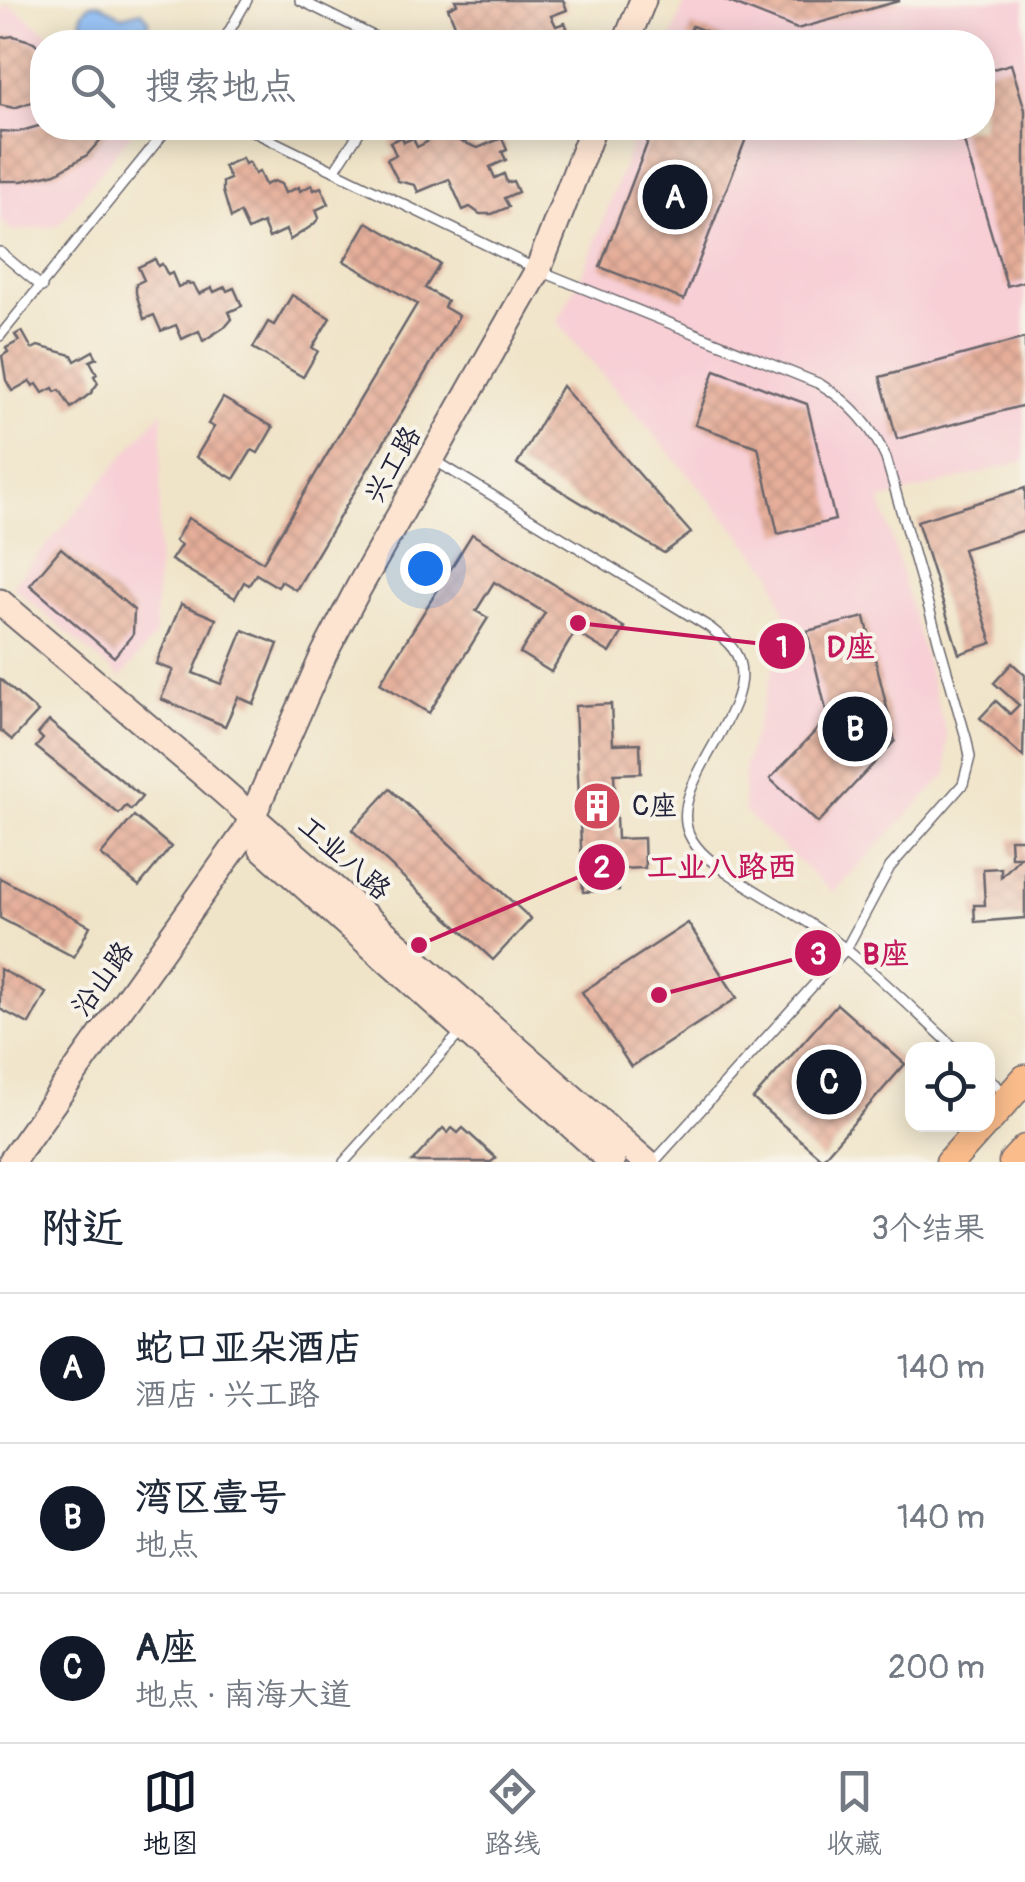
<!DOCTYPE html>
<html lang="zh">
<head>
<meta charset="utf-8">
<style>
	:root { --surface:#fff; --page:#f2f2f3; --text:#1f2937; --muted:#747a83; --line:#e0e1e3; --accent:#111827 }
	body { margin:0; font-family:Pangolin,"LXGW WenKai TC",sans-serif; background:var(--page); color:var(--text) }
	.controls { position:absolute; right:30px; bottom:30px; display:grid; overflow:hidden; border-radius:20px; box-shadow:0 5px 25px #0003 }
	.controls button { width:90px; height:90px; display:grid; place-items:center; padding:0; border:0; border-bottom:2px solid var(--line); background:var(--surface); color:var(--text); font:50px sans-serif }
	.you { position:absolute; left:425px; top:568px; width:35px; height:35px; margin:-25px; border:8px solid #fff; border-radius:50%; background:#1a73e8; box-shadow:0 0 0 15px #1a73e833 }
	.badge { display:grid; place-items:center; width:65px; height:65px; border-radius:50%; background:var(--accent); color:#fff; font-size:32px; font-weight:700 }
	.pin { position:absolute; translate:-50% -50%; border:5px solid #fff; box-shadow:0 2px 10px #0006 }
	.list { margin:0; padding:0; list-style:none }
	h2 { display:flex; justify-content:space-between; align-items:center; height:130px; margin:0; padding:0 40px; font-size:42px }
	h2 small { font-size:32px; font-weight:400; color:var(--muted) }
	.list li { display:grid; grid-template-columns:65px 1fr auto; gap:30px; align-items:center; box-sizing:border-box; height:150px; padding:0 40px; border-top:2px solid var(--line) }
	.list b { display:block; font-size:38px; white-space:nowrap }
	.list p { margin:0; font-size:32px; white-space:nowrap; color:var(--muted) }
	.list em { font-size:32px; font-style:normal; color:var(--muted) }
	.icon { flex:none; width:55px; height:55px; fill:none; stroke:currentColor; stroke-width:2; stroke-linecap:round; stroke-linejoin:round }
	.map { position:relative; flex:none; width:1025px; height:1162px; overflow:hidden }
	.search { position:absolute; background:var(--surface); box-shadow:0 5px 25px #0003; left:30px; right:30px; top:30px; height:110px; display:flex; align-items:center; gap:25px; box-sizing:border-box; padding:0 35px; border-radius:40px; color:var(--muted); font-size:38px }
	.sheet { height:580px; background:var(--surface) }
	nav { display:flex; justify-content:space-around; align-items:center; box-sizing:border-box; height:140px; border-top:2px solid var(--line); background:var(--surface); font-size:28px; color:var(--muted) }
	nav a { display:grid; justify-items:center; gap:5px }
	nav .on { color:var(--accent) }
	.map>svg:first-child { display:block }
</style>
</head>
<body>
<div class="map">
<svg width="1025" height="1162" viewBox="0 0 1025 1162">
	<defs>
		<pattern id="building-cross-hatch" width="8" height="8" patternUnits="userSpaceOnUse" patternTransform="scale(2.5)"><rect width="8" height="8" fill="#e6af9a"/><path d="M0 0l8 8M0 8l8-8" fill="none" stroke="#c59686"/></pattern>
	</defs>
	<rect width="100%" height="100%" fill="#f7f3e8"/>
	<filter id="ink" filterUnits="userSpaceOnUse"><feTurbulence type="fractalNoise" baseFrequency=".01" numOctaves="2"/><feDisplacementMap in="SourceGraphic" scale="20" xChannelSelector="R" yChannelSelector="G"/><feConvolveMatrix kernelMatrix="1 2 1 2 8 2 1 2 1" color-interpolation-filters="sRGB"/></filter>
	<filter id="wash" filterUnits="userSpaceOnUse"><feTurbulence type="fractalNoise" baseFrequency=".0048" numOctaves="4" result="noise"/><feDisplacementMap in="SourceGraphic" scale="40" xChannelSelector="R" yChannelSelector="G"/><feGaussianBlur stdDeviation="2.25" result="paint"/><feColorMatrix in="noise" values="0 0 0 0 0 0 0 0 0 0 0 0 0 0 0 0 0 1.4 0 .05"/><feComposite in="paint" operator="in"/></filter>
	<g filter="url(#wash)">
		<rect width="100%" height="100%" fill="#f0e4c8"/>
		<g fill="#f7cfd5">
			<polygon points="686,0 1025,0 1025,461 881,500 946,733 948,773 833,893 744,812 744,767 787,623 772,572 557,322 585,268 638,128 982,128 982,42 670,42"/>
			<polygon points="8,3 59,42 42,42 42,128 135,128 58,226 13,231 0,221 0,13"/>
			<polygon points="163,410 155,636 121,678 12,586"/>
		</g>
		<path fill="#89bbf6" stroke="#566e98" stroke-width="2.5" d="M92 4H100L122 16 142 11 149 20 145 42H100C88 31 70 18 92 4Z"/>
		<g id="blocks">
			<g fill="url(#building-cross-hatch)">
				<polygon points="455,0 563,0 567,10 551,16 556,26 565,23 569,32 574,30 579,41 517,42 510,28 479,42 476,34 464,33 455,25 448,8 457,4"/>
				<polygon points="724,0 899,0 899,1 797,29"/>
				<polygon points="692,26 734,42 686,42"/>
				<polygon points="13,36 34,42 42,50 42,93 35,101 14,108 0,105 0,38"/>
				<polygon points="1011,64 1025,110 1025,281 1007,286 960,128 982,128 982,72"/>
				<polygon points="42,125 111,128 87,155 56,173 22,181 0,181 0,131 18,132"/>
				<polygon points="421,128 444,128 449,137 478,148 502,138 507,150 502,152 506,160 490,167 495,178 504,174 507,183 513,181 518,192 504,198 509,207 492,214 480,214 470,207 463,210 449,179 418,192 415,185 398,181 387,159 396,155 390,142 402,137 404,142 413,138 417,147 427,142"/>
				<polygon points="653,128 750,128 684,300 600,267"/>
				<polygon points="242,158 245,164 249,162 255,174 259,172 265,185 274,181 281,184 285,193 299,187 300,191 312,185 314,190 321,187 329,204 316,210 319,218 313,225 290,240 286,230 269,238 263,223 248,230 240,213 231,218 223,191 223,182 230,179 224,166"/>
				<polygon points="367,222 440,264 425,288 447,301 444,307 459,316 296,590 281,581 278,587 256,574 249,585 244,582 235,598 171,560 181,545 175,541 188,518 263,562 417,304 344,261"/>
				<polygon points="155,259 158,266 162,264 168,275 172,273 178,287 187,283 194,285 199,294 212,288 214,292 225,287 227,291 234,288 242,306 229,312 232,319 226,326 203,341 199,331 182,339 176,325 161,331 154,315 144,319 136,293 136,284 144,280 138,267"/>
				<polygon points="292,295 330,318 312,348 318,351 303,377 253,348 268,322 274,325"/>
				<polygon points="22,331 32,349 38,346 72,355 75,361 93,351 97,358 90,361 97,374 94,376 98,383 91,393 71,408 60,390 55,392 53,388 43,393 37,384 33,386 30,381 12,391 6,380 2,356 8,352 6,348 19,341 15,335"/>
				<polygon points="1025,338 1025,405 897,439 880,377"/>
				<polygon points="715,370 807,404 835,520 778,534 758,447 695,425"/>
				<polygon points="562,386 691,533 664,553 517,464"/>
				<polygon points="223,398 273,427 258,453 252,450 234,479 196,457 214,427 208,424"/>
				<polygon points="1025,488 1025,530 963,549 992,643 959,654 917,521"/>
				<polygon points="472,534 625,628 610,653 575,632 551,672 520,653 545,613 494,582 476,611 488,618 429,713 380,683"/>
				<polygon points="61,548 134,610 133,634 114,657 30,585"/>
				<polygon points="181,604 216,619 193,673 221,684 243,630 278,644 254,704 238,697 225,726 161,699 173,670 156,664"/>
				<polygon points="865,617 895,741 818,823 770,779 828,718 807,631"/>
				<polygon points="1012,663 1025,675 1023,757 980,718 996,701 1010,714 1019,705 994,683"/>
				<polygon points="0,679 38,712 12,740 0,730"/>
				<polygon points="611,704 613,744 640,743 641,773 614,774 617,839 644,838 645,868 618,869 619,890 583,892 575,706"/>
				<polygon points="49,721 142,797 131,810 126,806 119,814 36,747 43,739 38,734"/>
				<polygon points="390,789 531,919 493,960 352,830"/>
				<polygon points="134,816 171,847 139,886 101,855"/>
				<polygon points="1010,839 1025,839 1025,918 975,922 974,905 985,905 983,869 1001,868 1001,877 1020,857 1011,857"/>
				<polygon points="0,878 90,926 74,957 0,918"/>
				<polygon points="688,923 737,998 631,1067 582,992"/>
				<polygon points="0,969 46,993 29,1024 0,1009"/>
				<polygon points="837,1004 905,1064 822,1159 753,1099"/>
				<polygon points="443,1128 448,1133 452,1128 458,1133 463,1128 496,1158 491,1162 412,1162"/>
			</g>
		</g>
	</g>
	<g filter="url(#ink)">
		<use href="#blocks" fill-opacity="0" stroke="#6a666c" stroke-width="2.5"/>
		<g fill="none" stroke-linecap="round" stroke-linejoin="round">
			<g stroke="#6a666c" stroke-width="12">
				<g id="lane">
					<polyline points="300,0 385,42"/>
					<polyline points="223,42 247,0"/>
					<path d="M246 128 538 270 820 384C851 403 871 425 886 458L967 741 970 757 963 784 890 867 846 949 654 1162"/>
					<polyline points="334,171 362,128"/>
					<polyline points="0,252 42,287"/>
					<polyline points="0,336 168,128"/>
					<path d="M434 460 709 627C720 636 735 646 739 661 755 714 667 783 689 834 699 857 725 870 745 884 779 906 817 925 848 951 886 982 921 1017 957 1050"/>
					<polyline points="988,1078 1007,1095"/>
					<polyline points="344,1162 462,1031"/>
				</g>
			</g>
			<g stroke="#6a666c" stroke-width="29">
				<g id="secondary">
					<polyline points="626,42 643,0"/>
					<polyline points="0,602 201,772 646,1162"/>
					<polyline points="262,848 612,1162"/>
					<polyline points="11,1162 245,833 324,654 358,589 538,270 593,128"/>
				</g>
			</g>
			<g stroke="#6a666c" stroke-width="31">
				<g id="primary">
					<polyline points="988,1121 1025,1079"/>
					<polyline points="950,1162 984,1124"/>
					<polyline points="1013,1162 1025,1149"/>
				</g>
			</g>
			<use href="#lane" stroke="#fff" stroke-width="9"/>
			<use href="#secondary" stroke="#fde4d1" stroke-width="25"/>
			<use href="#primary" stroke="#fabc8b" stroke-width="28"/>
		</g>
	</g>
	<defs>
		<g id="building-disc" transform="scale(2.5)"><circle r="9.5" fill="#d1495b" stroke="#f7f3e8"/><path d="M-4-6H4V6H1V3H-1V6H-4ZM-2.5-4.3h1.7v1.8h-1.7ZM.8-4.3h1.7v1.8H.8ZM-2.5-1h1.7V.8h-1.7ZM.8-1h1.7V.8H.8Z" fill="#fff"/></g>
	</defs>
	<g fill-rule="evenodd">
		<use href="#building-disc" x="597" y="806"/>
	</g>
	<g text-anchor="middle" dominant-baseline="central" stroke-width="8" stroke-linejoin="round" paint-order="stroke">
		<g font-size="28" fill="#22223b" stroke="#f7f3e8">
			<text transform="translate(393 465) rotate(-60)">兴工路</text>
			<text transform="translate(344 858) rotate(41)">工业八路</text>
			<text transform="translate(103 979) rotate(-54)">沿山路</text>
		</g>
		<g font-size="28" fill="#22223b" stroke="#f7f3e8" text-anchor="start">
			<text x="632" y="806">C座</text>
		</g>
	</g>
	<path fill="none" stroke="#c2185b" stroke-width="4" d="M578 623L782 646M419 945L602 867M659 995L818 953"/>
	<g fill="#c2185b" stroke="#f7f3e8" stroke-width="4">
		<circle cx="578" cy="623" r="10"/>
		<circle cx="419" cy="945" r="10"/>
		<circle cx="659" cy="995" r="10"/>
		<circle cx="782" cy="646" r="25"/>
		<circle cx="602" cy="867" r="25"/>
		<circle cx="818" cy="953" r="25"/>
	</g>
	<g font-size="30" text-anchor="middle" font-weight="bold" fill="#fff">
		<text x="782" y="657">1</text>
		<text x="602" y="877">2</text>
		<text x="818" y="964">3</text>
	</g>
	<g font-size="30" text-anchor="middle" font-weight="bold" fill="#c2185b" stroke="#f7f3e8" stroke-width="8" stroke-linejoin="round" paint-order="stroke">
		<text x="851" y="657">D座</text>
		<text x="722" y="877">工业八路西</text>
		<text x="886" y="964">B座</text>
	</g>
</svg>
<div class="controls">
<button><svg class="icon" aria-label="locate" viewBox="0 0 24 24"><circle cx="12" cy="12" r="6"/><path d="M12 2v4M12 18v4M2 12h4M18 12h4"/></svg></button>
</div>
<div class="you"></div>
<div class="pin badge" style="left:675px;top:197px">A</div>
<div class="pin badge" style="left:855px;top:729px">B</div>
<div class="pin badge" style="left:829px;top:1082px">C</div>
<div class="search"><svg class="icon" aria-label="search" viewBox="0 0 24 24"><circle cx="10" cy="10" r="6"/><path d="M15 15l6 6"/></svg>搜索地点</div>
</div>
<section class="sheet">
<h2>附近<small>3个结果</small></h2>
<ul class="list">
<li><span class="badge">A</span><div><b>蛇口亚朵酒店</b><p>酒店 · 兴工路</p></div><em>140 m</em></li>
<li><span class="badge">B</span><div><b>湾区壹号</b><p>地点</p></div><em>140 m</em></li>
<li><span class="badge">C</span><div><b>A座</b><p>地点 · 南海大道</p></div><em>200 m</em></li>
</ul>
</section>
<nav>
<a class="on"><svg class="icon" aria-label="map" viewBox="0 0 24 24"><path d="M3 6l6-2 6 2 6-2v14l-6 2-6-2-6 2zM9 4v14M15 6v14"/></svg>地图</a>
<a><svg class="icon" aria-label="directions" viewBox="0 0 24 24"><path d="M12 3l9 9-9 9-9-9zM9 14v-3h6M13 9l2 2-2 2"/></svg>路线</a>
<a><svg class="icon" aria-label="saved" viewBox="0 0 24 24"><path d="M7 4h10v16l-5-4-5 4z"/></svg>收藏</a>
</nav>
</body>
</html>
